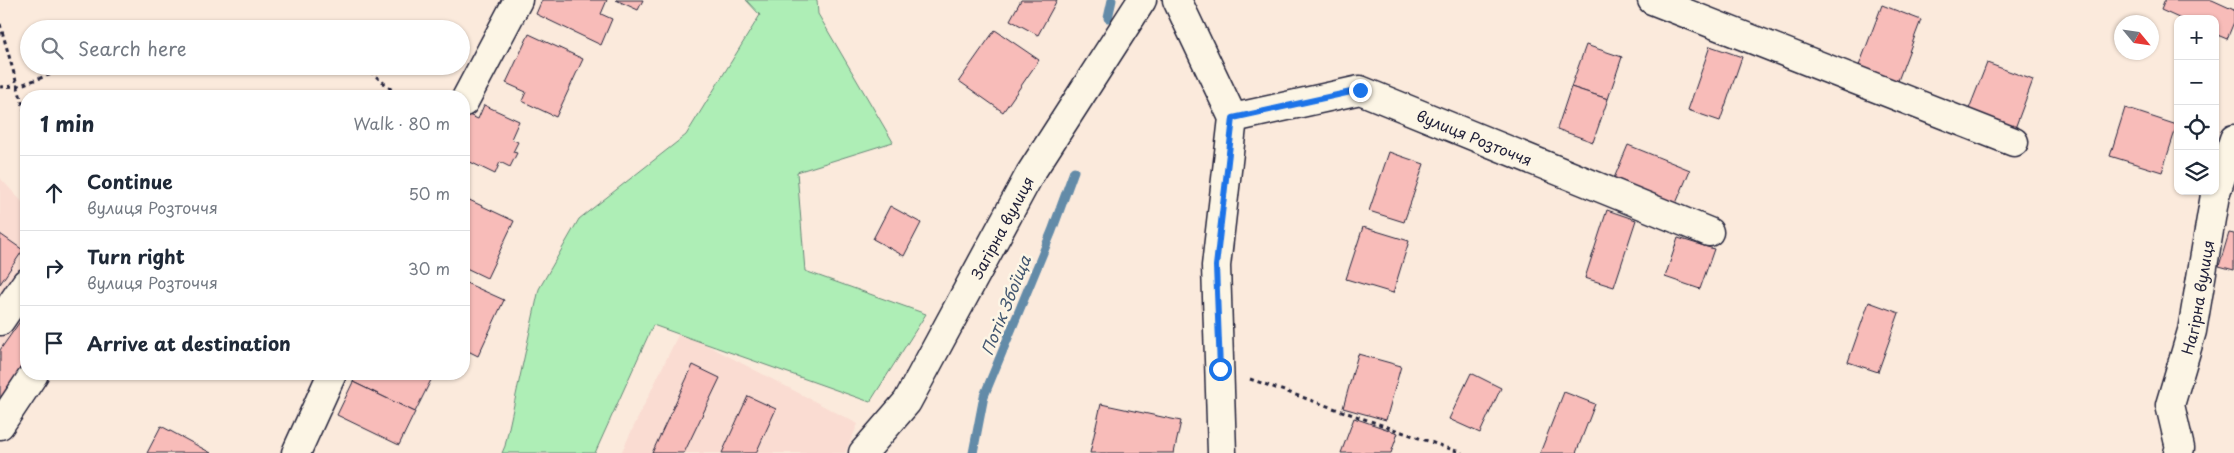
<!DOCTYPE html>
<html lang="en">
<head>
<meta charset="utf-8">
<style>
	:root { --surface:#fff; --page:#f2f2f3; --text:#1f2937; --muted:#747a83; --line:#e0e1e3 }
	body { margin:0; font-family:"Playpen Sans",sans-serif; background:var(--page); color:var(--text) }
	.controls { position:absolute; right:15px; top:15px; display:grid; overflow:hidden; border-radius:10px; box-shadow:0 1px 4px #0004 }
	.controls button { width:45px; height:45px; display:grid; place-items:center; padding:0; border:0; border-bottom:1px solid var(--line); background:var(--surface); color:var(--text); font:25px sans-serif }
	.compass { position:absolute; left:2114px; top:15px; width:45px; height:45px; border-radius:50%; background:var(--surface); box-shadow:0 1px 4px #0004; rotate:119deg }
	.stop { position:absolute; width:15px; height:15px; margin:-11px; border:4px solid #1a73e8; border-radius:50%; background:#fff }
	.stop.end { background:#1a73e8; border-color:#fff; box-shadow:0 1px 5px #0008 }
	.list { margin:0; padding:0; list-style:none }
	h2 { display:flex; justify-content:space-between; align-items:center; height:65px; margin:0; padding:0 20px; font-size:21px }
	h2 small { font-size:16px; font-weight:400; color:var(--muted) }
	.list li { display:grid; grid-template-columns:32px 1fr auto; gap:15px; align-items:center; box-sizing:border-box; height:75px; padding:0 20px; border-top:1px solid var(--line) }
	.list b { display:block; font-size:19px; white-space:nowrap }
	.list p { margin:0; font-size:16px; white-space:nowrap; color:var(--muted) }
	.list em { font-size:16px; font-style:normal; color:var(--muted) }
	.icon { flex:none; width:28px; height:28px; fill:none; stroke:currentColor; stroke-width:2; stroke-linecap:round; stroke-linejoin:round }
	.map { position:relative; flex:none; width:2234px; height:453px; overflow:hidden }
	.search { position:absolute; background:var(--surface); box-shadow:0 1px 4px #0004; left:20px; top:20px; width:450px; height:55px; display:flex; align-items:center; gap:12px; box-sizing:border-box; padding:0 18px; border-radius:28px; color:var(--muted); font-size:19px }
	.panel { position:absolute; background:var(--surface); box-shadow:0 1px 4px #0004; left:20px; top:90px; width:450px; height:290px; border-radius:20px }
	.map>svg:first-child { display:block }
</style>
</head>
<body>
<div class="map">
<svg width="2234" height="453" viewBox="0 0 2234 453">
	<rect width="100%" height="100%" fill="#fbeadc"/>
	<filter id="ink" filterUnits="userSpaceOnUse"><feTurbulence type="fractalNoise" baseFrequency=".02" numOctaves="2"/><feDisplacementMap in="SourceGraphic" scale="10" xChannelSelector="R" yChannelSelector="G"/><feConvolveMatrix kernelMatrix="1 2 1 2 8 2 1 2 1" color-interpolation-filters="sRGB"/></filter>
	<g filter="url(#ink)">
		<g fill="#fadcd2">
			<polygon points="0,178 26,206 26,374 44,374 0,439"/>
			<polygon points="680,331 858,424 845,453 621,453"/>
		</g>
		<polygon fill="#aeeeb6" stroke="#688878" points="746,0 817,0 818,14 893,142 797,172 805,271 926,314 870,402 653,325 595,453 502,453 505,446 539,289 579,219 686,135 760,15"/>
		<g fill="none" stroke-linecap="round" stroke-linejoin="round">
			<g stroke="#638ba8" stroke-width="9">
				<polyline points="1108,18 1112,0"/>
				<polyline points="973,453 984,396 1052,231 1074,171"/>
			</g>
		</g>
		<g fill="#f8bcb9" stroke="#22223b">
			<polygon points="542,0 607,0 601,14 612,19 601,45 536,14"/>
			<polygon points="616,0 643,0 638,10"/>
			<polygon points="1021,0 1057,0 1038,35 1010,20"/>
			<polygon points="2165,0 2212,0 2234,10 2234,22 2227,39 2215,34 2215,19 2181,19 2161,10"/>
			<polygon points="1882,5 1921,20 1896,86 1857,71"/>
			<polygon points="995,30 1039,60 1003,112 959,81"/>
			<polygon points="529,34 583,59 556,117 522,101 526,92 506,83"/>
			<polygon points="1586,45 1622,57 1608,99 1571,87"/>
			<polygon points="1710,46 1742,57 1720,121 1688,110"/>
			<polygon points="1987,63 2033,80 2014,131 1967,114"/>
			<polygon points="1571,87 1608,99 1593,142 1557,129"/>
			<polygon points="484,105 519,121 511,139 518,142 513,152 517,153 510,167 500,162 495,174 464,159 464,113 478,119"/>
			<polygon points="2125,108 2177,125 2162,172 2110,156"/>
			<polygon points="1628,145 1690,170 1674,208 1612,183"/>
			<polygon points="1389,152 1424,164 1404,222 1369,211"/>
			<polygon points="465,198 514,221 487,278 464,267"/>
			<polygon points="890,206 921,223 904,256 873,239"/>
			<polygon points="1607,210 1636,220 1614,287 1585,278"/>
			<polygon points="1363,227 1409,241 1393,293 1346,279"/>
			<polygon points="2229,233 2234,234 2234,270 2219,266"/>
			<polygon points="0,234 23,250 0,284"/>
			<polygon points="1678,238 1714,249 1700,289 1665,277"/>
			<polygon points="464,282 504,300 478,356 464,349"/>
			<polygon points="1869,302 1899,313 1878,372 1848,362"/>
			<polygon points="26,313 26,365 0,403 0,350"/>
			<polygon points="1358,354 1401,366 1386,420 1343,408"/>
			<polygon points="693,365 720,378 684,453 652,453"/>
			<polygon points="1471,373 1501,388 1480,433 1449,419"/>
			<polygon points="357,374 419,374 431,380 415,412 353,382"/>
			<polygon points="353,382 415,412 399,445 337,415"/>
			<polygon points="1564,392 1595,404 1576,453 1540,453"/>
			<polygon points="748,396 776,409 756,453 722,453"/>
			<polygon points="1101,404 1181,421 1174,453 1090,453"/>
			<polygon points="1354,418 1398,433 1391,453 1341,453"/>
			<polygon points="161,426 211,453 147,453"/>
		</g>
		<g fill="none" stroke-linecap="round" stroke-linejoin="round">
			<g stroke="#22223b" stroke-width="31">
				<g id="minor">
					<polyline points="1177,0 1233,118 1216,266 1222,453"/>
					<polyline points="1652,0 2014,142"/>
					<polyline points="464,102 518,0"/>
					<path id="s1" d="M1233 118 1360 90 1709 232"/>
					<polyline points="0,321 26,283"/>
					<polyline points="0,425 34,374"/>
					<polyline points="296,453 332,374"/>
					<path id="s2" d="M863 453 907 402 1030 174 1142 0"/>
					<path id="s3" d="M2178 453 2180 448 2170 405 2192 331 2215 195 2234 139"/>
				</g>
			</g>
			<g stroke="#22223b" stroke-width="3" stroke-dasharray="4 4" stroke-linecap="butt">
				<polyline points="0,24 26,116"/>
				<polyline points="204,29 240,19 266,29"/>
				<polyline points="364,66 399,96"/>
				<polyline points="0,87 18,86 74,66"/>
				<polyline points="1250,379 1462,453"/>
			</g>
			<use href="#minor" stroke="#fcf5e5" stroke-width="28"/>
		</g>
	</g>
	<g fill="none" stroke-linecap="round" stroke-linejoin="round" filter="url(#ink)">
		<polyline stroke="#1a73e8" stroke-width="6" points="1220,369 1216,266 1233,118 1360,90"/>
	</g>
	<g text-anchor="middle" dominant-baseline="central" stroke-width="5" stroke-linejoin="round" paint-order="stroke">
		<g font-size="15" fill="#22223b" stroke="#fcf5e5">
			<text stroke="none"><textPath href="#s1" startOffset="254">вулиця Розточчя</textPath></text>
			<text stroke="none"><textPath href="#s2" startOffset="266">Загірна вулиця</textPath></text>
			<text stroke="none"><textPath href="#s3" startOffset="161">Нагірна вулиця</textPath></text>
		</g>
		<g font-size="16" font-style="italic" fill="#435771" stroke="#fcf5e5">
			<text transform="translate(1005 305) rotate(-68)">Потік Збоїща</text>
		</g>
	</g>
</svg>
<div class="controls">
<button>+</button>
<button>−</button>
<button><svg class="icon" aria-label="locate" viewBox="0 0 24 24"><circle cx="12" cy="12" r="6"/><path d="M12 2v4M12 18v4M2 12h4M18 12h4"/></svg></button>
<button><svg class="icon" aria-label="layers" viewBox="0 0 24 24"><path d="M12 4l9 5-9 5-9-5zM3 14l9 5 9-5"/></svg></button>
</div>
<svg class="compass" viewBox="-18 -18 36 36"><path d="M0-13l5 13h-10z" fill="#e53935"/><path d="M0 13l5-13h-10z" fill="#747a83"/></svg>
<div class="stop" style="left:1220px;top:369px"></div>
<div class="stop end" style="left:1360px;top:90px"></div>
<div class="search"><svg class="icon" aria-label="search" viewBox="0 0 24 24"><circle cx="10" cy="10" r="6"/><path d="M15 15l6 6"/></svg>Search here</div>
<section class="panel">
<h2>1 min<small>Walk · 80 m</small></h2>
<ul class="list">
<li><svg class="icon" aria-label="ahead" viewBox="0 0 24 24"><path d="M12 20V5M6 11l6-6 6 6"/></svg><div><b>Continue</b><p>вулиця Розточчя</p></div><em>50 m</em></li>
<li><svg class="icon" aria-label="right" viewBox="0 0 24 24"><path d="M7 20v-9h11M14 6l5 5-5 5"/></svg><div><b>Turn right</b><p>вулиця Розточчя</p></div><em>30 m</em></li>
<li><svg class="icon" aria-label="arrive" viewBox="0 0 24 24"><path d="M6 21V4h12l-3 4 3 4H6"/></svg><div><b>Arrive at destination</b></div></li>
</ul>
</section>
</div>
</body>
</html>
